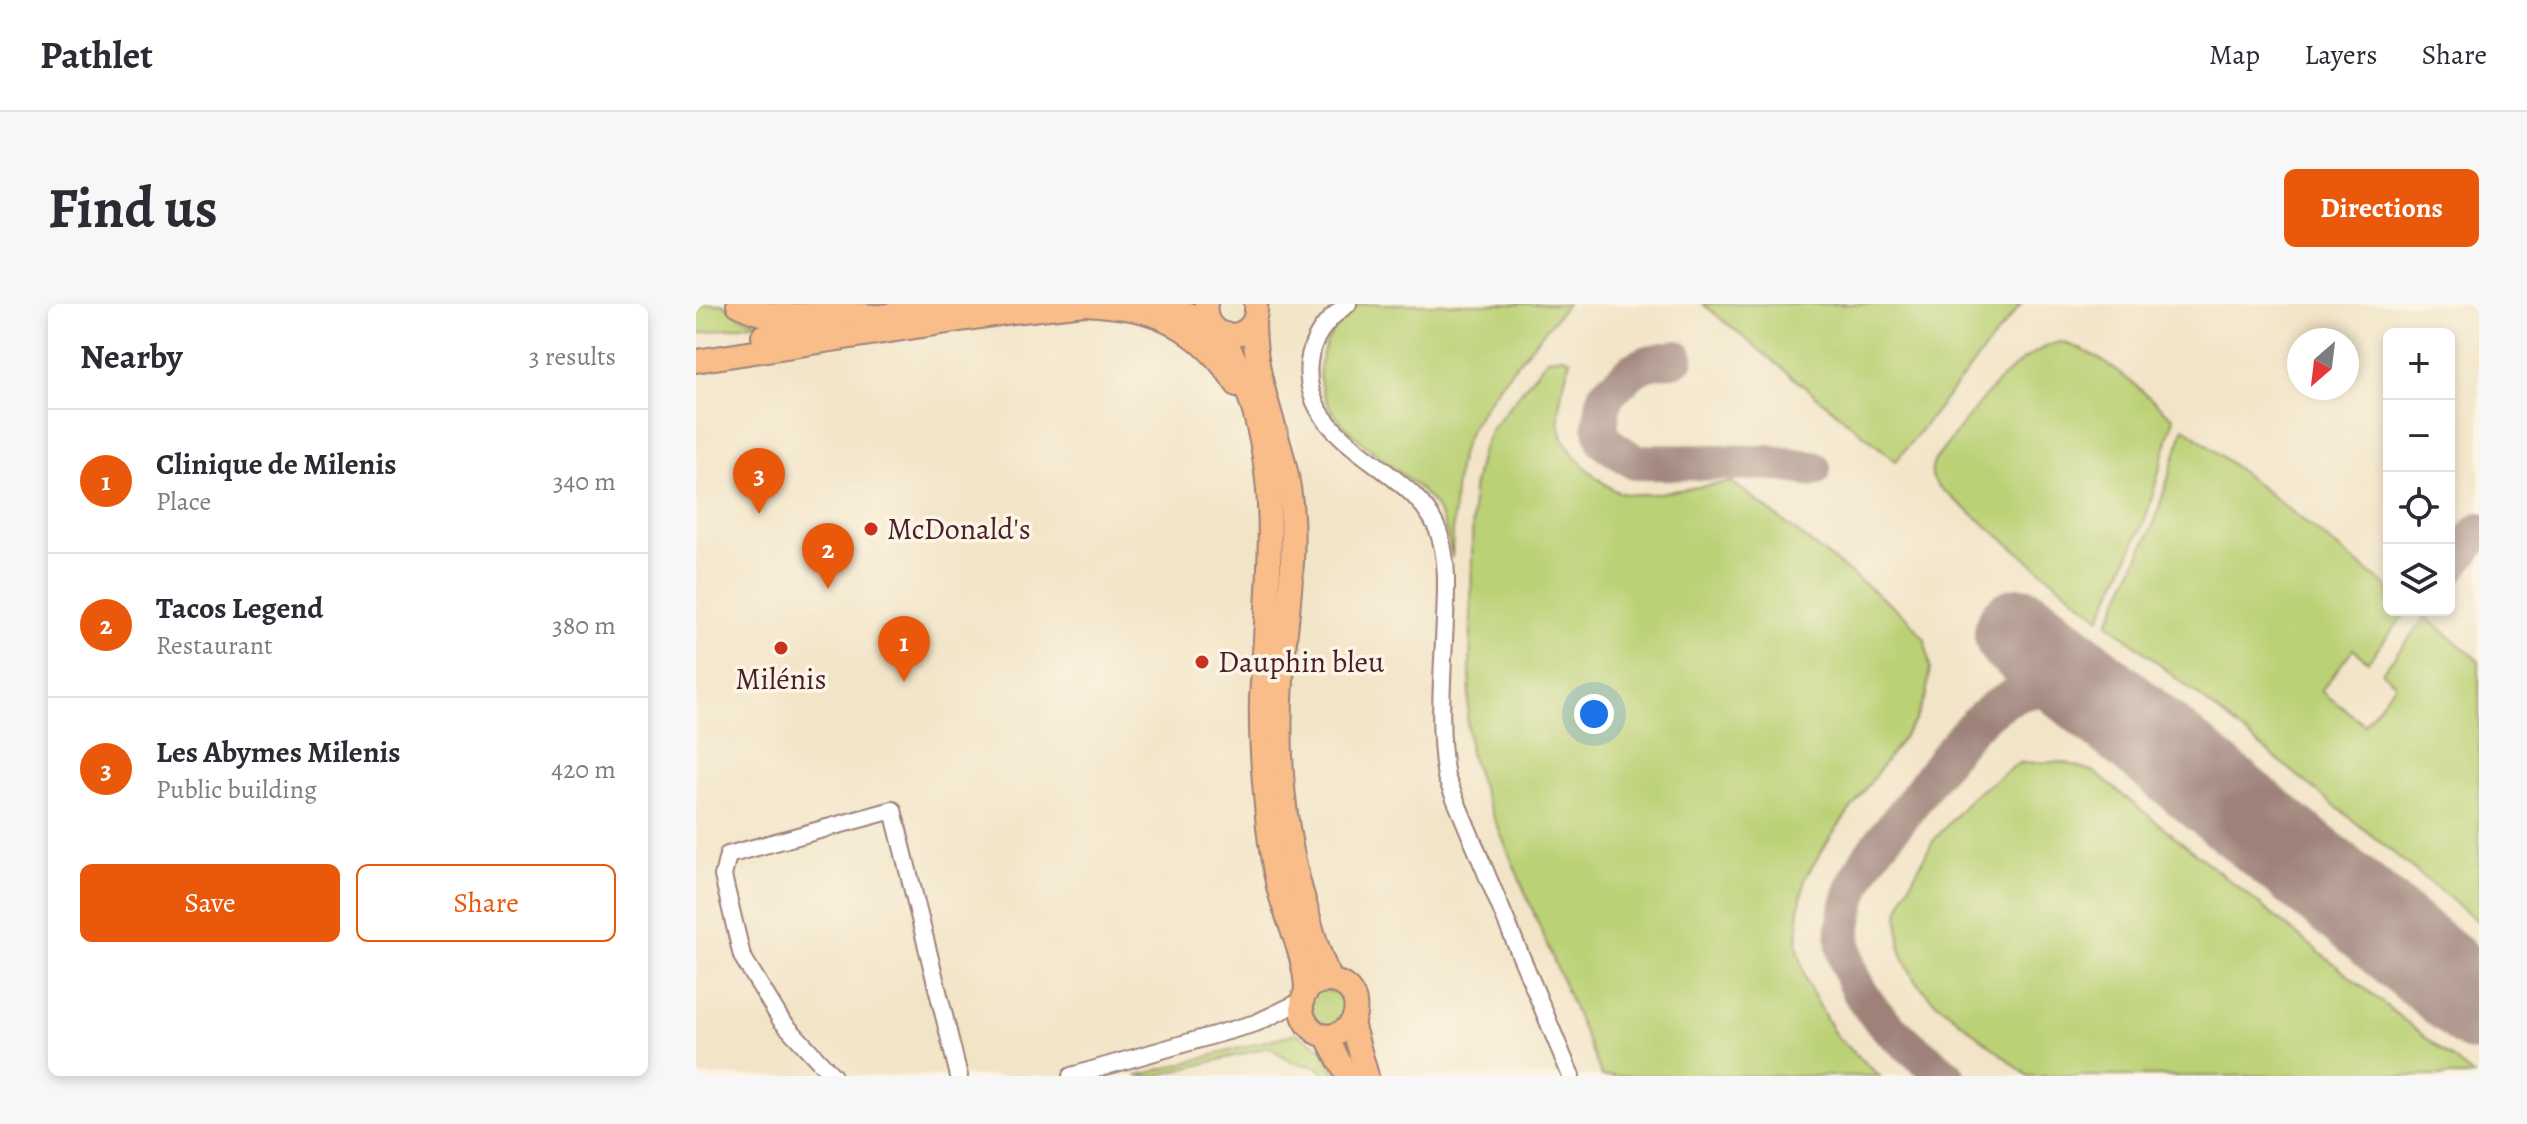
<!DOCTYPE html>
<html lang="en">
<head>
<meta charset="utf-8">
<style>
	:root { --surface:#fff; --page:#f7f7f7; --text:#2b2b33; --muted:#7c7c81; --line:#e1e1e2; --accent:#ea580c }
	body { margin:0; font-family:Alegreya,serif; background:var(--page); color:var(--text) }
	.controls { position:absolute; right:24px; top:24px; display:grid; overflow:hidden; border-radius:12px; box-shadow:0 4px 12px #0003 }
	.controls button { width:72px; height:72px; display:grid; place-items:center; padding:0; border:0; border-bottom:2px solid var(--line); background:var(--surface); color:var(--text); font:40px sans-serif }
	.compass { position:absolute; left:1591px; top:24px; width:72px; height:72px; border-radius:50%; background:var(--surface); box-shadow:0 4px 12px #0003; rotate:208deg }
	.you { position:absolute; left:898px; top:410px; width:28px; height:28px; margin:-20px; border:6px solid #fff; border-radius:50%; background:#1a73e8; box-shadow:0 0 0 12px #1a73e833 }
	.badge { display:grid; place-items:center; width:52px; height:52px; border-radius:50%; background:var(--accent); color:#fff; font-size:26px; font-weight:700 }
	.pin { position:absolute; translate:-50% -66px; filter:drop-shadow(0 2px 4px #0008) }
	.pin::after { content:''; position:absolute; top:42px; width:28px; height:24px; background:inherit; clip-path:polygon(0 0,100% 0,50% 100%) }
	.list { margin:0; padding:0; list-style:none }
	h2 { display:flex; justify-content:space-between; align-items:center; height:104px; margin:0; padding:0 32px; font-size:34px }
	h2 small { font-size:26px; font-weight:400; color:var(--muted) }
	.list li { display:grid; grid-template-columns:52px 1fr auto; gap:24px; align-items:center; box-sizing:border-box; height:144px; padding:0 32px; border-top:2px solid var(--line) }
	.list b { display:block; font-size:30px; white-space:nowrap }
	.list p { margin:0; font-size:26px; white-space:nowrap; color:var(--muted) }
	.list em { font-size:26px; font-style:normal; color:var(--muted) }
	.actions { display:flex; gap:16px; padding:24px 32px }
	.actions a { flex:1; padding:18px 0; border:2px solid var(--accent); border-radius:12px; text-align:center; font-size:28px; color:var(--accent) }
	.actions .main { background:var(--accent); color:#fff }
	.icon { flex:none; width:44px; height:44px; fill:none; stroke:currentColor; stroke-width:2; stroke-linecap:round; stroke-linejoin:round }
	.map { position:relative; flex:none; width:1783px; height:772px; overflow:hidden; border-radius:12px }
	header { display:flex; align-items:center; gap:48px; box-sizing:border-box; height:112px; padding:0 40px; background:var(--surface); border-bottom:2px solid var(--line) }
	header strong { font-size:38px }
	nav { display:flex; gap:44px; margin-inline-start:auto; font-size:28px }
	.intro { display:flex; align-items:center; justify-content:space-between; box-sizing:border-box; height:192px; padding:0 48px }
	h1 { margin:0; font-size:56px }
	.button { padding:20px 36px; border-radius:12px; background:var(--accent); color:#fff; font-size:28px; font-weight:700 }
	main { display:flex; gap:48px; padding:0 48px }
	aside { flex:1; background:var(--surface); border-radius:12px; box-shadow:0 4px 12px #0003 }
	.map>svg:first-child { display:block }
</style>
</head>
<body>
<header>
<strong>Pathlet</strong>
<nav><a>Map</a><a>Layers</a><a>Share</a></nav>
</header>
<div class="intro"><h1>Find us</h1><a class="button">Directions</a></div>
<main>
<aside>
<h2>Nearby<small>3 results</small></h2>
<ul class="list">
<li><span class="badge">1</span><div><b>Clinique de Milenis</b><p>Place</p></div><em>340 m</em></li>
<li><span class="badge">2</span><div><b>Tacos Legend</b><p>Restaurant</p></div><em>380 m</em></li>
<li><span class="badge">3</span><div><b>Les Abymes Milenis</b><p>Public building</p></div><em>420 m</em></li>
</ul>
<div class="actions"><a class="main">Save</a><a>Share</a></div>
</aside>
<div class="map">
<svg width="1783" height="772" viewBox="0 0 1783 772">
	<rect width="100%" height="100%" fill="#fcf5e5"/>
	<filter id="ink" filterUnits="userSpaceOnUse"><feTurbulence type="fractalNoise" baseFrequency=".0125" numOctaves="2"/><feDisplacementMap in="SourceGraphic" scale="16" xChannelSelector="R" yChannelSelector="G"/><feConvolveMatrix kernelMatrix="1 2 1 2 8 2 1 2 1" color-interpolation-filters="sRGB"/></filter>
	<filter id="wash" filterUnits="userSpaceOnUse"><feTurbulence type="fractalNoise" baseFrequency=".006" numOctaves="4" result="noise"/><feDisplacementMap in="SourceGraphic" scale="32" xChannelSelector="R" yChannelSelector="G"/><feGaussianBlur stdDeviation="1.8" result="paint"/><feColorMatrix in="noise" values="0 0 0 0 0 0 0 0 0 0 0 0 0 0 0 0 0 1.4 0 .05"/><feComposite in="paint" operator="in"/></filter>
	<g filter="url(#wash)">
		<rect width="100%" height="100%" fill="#f2e4c7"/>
		<g fill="#bbd176" stroke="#827850" stroke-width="2">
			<polygon points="1,0 28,0 49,15 67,18 0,30"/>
			<path d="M663 0H871C841 38 786 94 769 138 756 174 758 216 756 254 752 234 748 212 735 197 698 153 604 117 627 48 634 27 645 14 663 0Z"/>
			<polygon points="1007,0 1325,0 1200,157"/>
			<path d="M1364 38C1408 48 1444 87 1478 114L1450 214 1404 314 1243 183C1234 173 1234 168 1239 156 1272 115 1312 51 1364 38Z"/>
			<path d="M865 52 874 56C859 112 852 131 899 172 909 180 918 189 931 190 958 193 1007 181 1036 178L1211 313 1229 336 1234 364 1230 391 1219 417 1135 532 1109 574 1103 604 1101 641 1111 679 1140 732 1184 772H906L790 495 774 449 771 415 774 380 777 185 785 148 795 126 851 55Z"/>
			<polygon points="1488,123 1693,284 1693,306 1712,306 1672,357 1657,345 1625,387 1668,420 1700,380 1686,368 1730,313 1783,357 1783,618 1412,319 1459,217"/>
			<polygon points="1367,458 1398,468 1778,772 1332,772 1235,694 1219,677 1205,649 1202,612 1209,589 1237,537 1277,492 1323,459"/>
			<polygon points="622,685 650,690 647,721 621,722 612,696"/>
			<polygon points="600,729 626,744 641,772 628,772 624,764 595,757 573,743 460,772 440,772"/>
		</g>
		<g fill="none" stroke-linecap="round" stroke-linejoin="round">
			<g stroke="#9e8279" stroke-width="36">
				<polyline points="980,54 951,59 937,66 909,92 904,122 909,138 939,158 1076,159 1117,165"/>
				<polyline points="1753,264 1783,227"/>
				<path d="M1251 772C1208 737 1155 703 1148 642 1145 618 1156 581 1169 560 1180 541 1197 524 1210 507 1238 471 1275 410 1318 392 1352 377 1386 390 1417 404"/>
			</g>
			<polyline stroke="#9e8279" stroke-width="92" points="1324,329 1783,702"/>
		</g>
	</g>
	<g filter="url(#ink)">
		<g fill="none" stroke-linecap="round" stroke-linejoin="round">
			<g stroke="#9e8279" stroke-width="20">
				<g id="minor">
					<path d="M652 0C632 14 616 33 613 58 603 145 726 161 745 236 752 262 750 288 749 315 747 368 741 421 750 473L875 772"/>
					<polyline points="137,772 85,716 46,652 27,572 32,551 197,506 263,772"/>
					<polyline points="375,772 560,719 606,697"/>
				</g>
			</g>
			<g stroke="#9e8279" stroke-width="26">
				<g id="major">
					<path d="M391 0C410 2 430 3 448 8 487 18 520 48 541 81"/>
					<path d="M510 0C505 40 564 42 560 0"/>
					<polyline points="456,1 511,15"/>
					<path d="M558 18C558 85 589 134 595 200 601 258 589 318 586 376 581 454 587 528 610 603 617 628 623 654 636 677"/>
					<path d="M524 29C538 49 546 71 554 95 587 194 570 294 565 396 564 438 568 481 572 523 574 543 578 564 582 583 591 618 610 652 610 688"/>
					<polyline points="67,32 177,13 276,0"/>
					<polyline points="0,57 317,8 389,0"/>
					<polyline points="656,719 671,772"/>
					<path d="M630 732C670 730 668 677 632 677 598 678 597 724 630 732L651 772"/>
				</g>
			</g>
			<g stroke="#9e8279" stroke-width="28">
				<path id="highway" d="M43 0C75 19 109 10 144 10 155 10 166 12 177 13"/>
			</g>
			<use href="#minor" stroke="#fff" stroke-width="16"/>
			<use href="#major" stroke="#f8bd89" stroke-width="22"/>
			<use href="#highway" stroke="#f8bd89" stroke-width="24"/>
		</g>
	</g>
	<g fill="#c8321e" stroke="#fcf5e5" stroke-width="3">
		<circle cx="175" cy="225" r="8"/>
		<circle cx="85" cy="344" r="8"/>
		<circle cx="506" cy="358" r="8"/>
	</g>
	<g text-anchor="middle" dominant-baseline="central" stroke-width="7" stroke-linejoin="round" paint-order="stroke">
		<g font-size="30" fill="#4a1f2b" stroke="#fcf5e5" text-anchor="start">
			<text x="191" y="225">McDonald's</text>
			<text x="522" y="358">Dauphin bleu</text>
			<text x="85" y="375" text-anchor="middle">Milénis</text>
		</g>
	</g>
</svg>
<div class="controls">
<button>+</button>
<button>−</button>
<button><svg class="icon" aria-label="locate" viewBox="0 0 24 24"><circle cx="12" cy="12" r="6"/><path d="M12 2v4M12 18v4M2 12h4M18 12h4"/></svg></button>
<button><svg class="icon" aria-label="layers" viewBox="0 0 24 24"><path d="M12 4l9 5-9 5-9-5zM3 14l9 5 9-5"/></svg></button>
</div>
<svg class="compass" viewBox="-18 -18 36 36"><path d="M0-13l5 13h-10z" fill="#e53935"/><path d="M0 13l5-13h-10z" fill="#7c7c81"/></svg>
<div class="you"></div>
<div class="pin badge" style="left:208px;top:378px">1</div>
<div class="pin badge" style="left:132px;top:285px">2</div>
<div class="pin badge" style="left:63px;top:210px">3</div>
</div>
</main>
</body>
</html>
